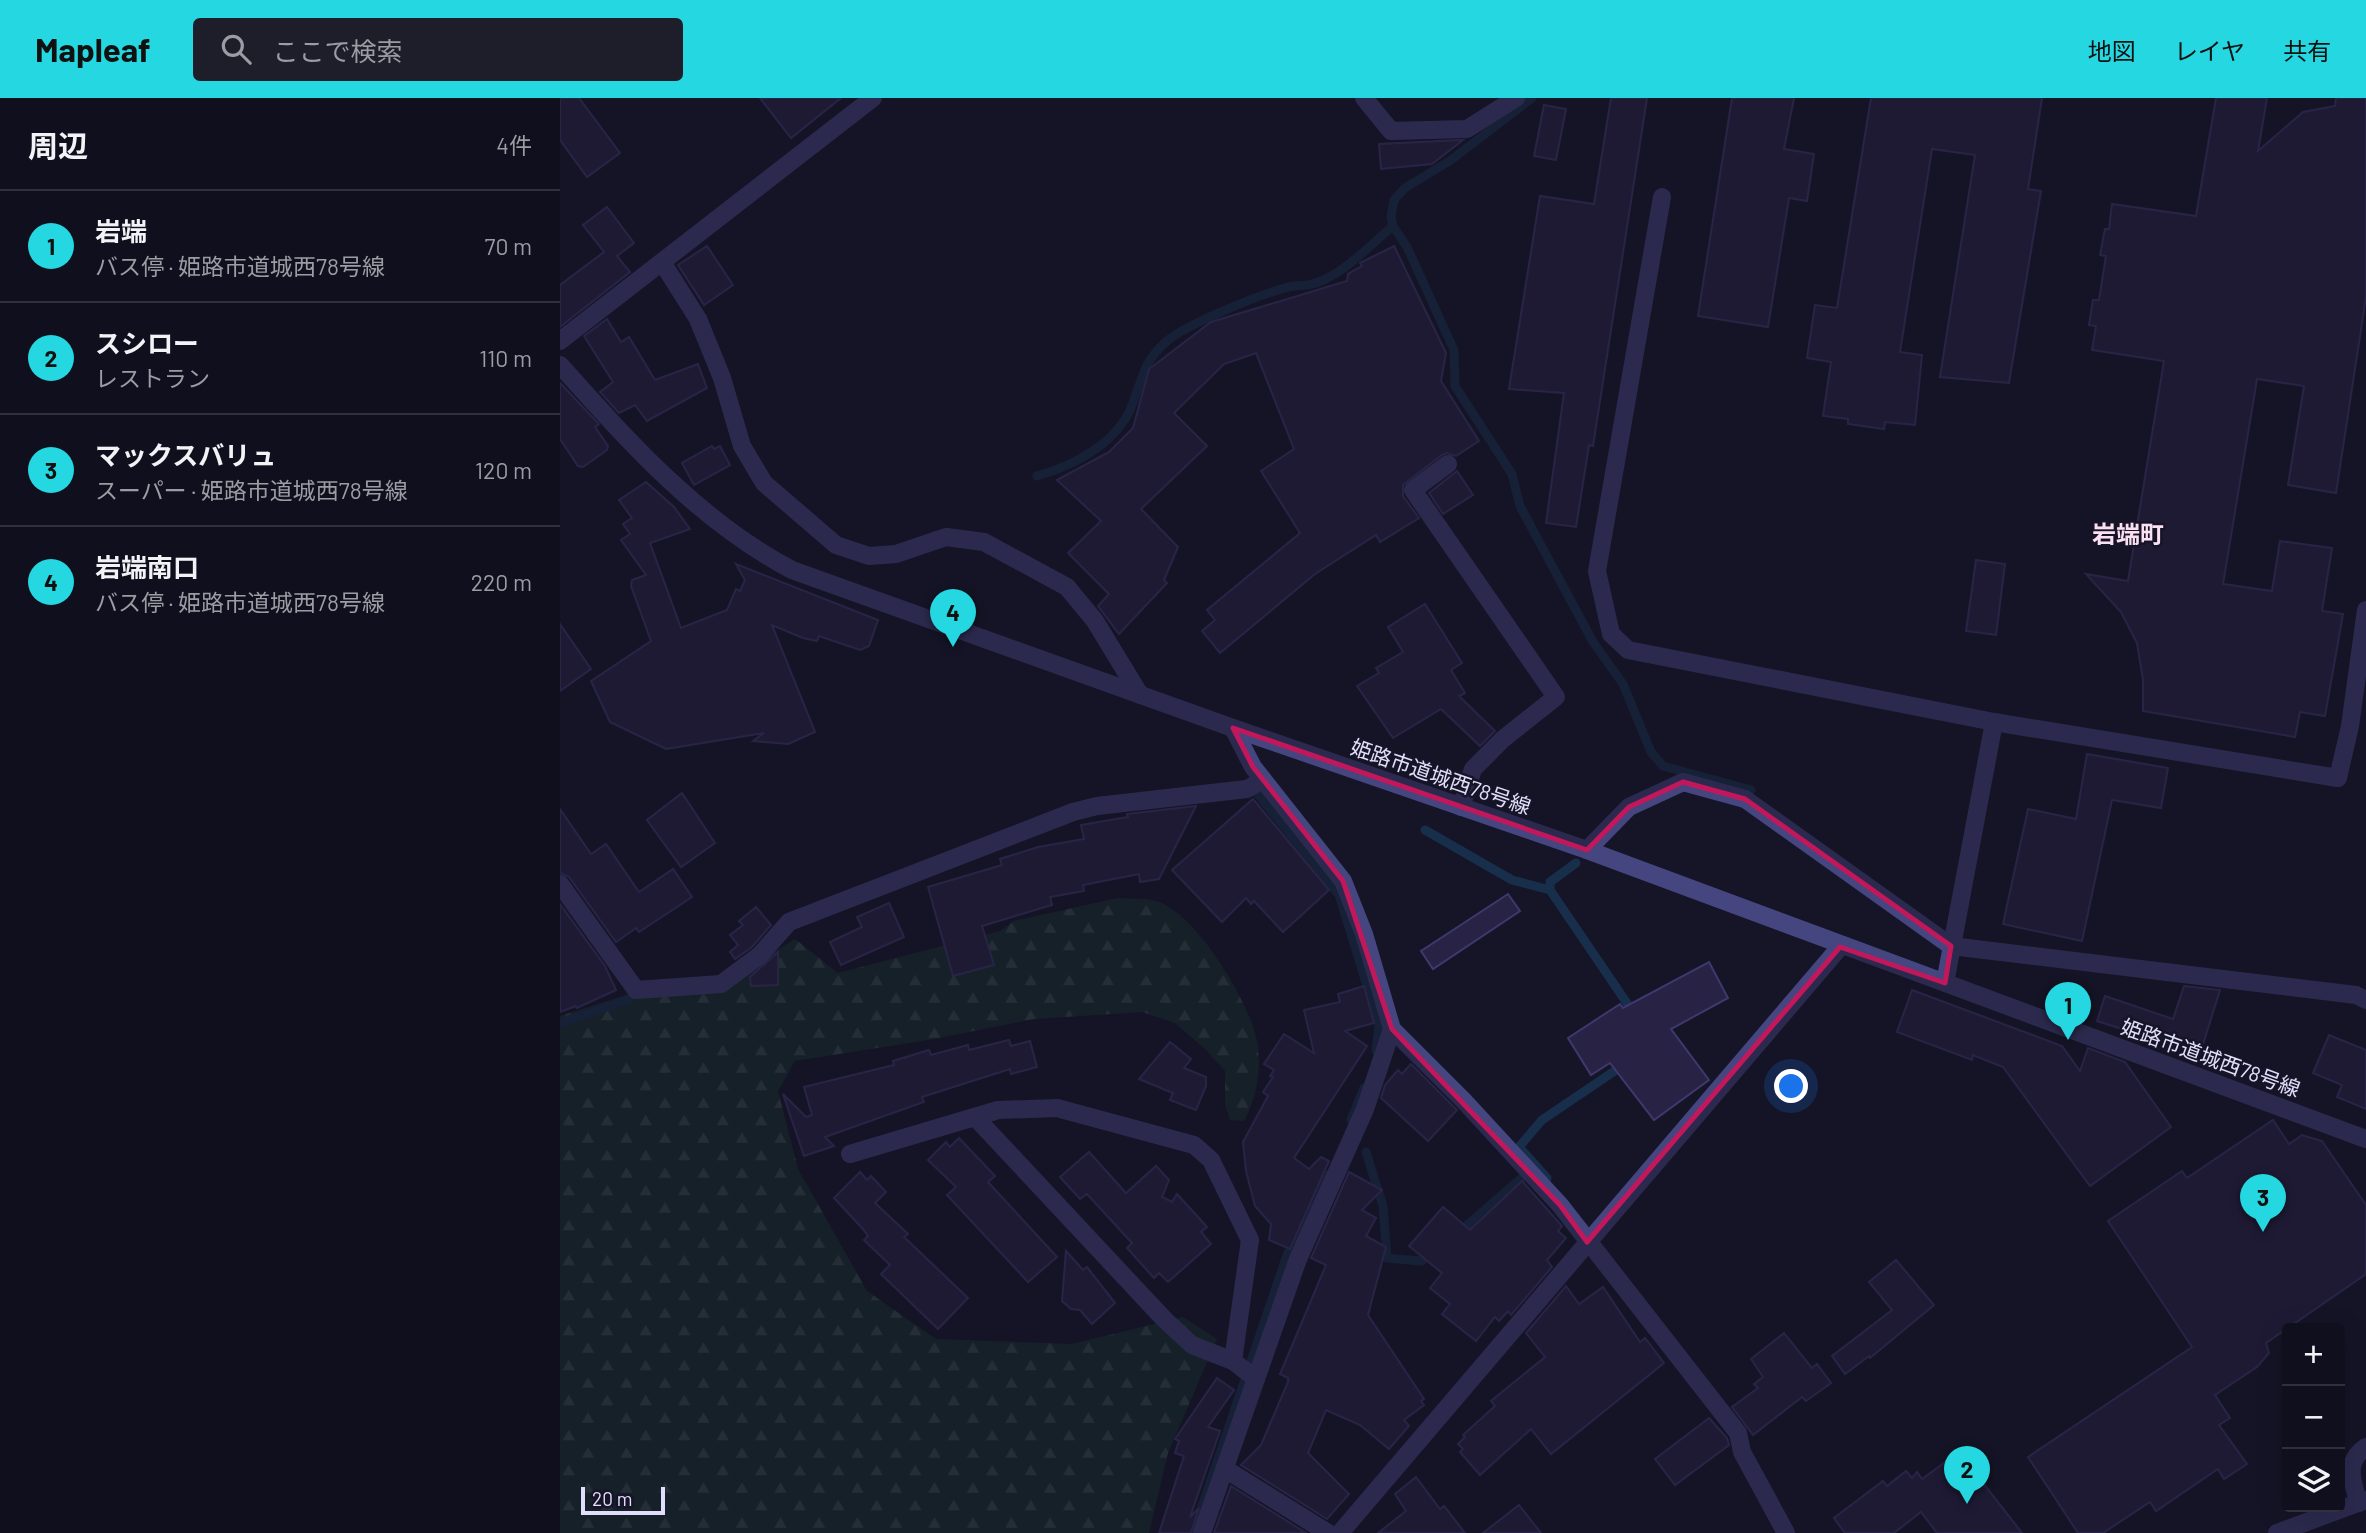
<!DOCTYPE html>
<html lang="ja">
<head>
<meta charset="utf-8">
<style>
	:root { --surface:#100f1d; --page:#1e1d2a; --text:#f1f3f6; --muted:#9c9ca4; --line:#302f3b; --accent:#25d7e0 }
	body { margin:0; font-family:Barlow,"Noto Sans JP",sans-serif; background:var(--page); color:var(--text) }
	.controls { position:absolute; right:21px; bottom:21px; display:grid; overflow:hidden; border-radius:7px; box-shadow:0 7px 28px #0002 }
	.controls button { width:63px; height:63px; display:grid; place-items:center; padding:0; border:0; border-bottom:2px solid var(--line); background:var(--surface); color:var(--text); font:35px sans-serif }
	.scale { position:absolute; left:21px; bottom:18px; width:84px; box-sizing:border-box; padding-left:7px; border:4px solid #e0defa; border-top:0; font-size:19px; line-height:24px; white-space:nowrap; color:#e0defa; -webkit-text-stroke:5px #161427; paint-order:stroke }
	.you { position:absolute; left:1232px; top:989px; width:24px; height:24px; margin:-18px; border:5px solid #fff; border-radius:50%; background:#1a73e8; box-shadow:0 0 0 10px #1a73e833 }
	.badge { display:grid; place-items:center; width:46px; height:46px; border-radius:50%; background:var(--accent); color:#111; font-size:23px; font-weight:700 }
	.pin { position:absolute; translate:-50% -58px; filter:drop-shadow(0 2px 4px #0008) }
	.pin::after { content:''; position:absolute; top:37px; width:24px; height:21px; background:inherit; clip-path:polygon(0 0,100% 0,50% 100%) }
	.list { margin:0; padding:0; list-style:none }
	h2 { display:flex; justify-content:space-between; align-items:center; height:91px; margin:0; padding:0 28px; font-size:30px }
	h2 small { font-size:23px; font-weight:400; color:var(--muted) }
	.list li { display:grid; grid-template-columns:46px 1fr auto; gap:21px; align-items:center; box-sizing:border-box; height:112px; padding:0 28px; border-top:2px solid var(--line) }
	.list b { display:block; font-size:26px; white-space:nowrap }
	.list p { margin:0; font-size:23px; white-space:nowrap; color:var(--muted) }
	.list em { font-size:23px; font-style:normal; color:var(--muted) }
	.icon { flex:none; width:38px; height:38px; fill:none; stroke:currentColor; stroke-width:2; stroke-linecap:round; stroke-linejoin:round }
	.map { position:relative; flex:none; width:1806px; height:1435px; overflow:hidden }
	header { display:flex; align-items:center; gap:42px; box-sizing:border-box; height:98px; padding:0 35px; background:var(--accent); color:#111 }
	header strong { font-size:33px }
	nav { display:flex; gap:38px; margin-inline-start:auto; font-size:24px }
	.search { width:490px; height:63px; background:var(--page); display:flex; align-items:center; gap:18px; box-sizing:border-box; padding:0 24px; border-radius:7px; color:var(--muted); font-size:26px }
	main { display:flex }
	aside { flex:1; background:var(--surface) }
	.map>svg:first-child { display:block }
</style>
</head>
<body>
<header>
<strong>Mapleaf</strong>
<div class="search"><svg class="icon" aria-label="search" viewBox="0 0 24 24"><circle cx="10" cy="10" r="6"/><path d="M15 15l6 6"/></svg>ここで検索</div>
<nav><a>地図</a><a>レイヤ</a><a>共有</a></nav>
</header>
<main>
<aside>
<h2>周辺<small>4件</small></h2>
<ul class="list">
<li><span class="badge">1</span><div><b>岩端</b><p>バス停 · 姫路市道城西78号線</p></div><em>70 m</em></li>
<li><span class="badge">2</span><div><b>スシロー</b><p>レストラン</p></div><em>110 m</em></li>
<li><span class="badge">3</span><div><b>マックスバリュ</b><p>スーパー · 姫路市道城西78号線</p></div><em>120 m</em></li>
<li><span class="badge">4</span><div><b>岩端南口</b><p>バス停 · 姫路市道城西78号線</p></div><em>220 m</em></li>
</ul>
</aside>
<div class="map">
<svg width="1806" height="1435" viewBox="0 0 1806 1435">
	<defs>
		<pattern id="forest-firs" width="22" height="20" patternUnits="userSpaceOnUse" patternTransform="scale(1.75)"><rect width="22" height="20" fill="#18302e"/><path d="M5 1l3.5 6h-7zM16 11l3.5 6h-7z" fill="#394e4d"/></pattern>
	</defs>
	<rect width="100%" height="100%" fill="#161427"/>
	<path fill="url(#forest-firs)" d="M558 800C570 801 585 800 596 803 636 814 695 911 698 950 701 976 696 1000 684 1023L670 1022 665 1006V973L645 951 615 925 582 914 474 921 374 941 235 963 218 993 238 1071 307 1193 376 1241 512 1246 623 1219 657 1241 608 1355 589 1435H0V918L70 896 156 890 235 841 278 875 440 833 454 823Z"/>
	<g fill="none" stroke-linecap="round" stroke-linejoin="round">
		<g stroke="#182f4b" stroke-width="9">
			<polyline points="972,0 891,62 845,90 834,102 831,119 833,128 847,149 894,252 895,288 952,376 960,408 1033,544 1063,586 1091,654 1103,668 1191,692"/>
			<path d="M477 378C513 368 558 345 572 307 583 279 583 264 607 243 627 226 703 195 729 189 738 187 747 188 756 185 785 175 810 147 833 128"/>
			<polyline points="693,690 779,797 819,927 816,953"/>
			<polyline points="865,732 952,782 990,792"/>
			<polyline points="1016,765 990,784 990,792 1075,917"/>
			<polyline points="0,925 69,901"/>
			<polyline points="791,1022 804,990"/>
			<polyline points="806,1054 823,1108 827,1160 861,1163 872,1155"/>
			<polyline points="987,1080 959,1049 982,1022 1065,966"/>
			<polyline points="897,1136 964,1078"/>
			<polyline points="633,1435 727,1157 767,1077"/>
		</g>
	</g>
	<g fill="#282245" stroke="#3f386e" stroke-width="2">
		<polygon points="0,0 19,0 60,55 27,79 0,42"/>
		<polygon points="200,0 281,0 231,40"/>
		<polygon points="1051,0 1087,0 1033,348 1029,347 1016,429 986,425 1004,295 949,291 980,98 1034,106"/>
		<polygon points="1172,0 1234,0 1224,51 1254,56 1247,103 1229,100 1208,229 1138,218"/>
		<polygon points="1311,0 1482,0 1468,91 1481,93 1449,285 1380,279 1415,57 1372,51 1340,254 1362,257 1355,327 1325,324 1324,331 1288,326 1288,321 1263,318 1271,264 1247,260 1255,207 1277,210"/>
		<polygon points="1656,0 1707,0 1698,53 1743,14 1775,8 1776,0 1806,0 1806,199 1776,395 1728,387 1744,288 1697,281 1663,486 1712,493 1720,443 1772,450 1762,513 1783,516 1765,618 1740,614 1735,639 1583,613 1583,582 1577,545 1561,514 1526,476 1568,483 1604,263 1532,252 1536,228 1529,227 1533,202 1539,202 1546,158 1540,157 1545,131 1549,131 1552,106 1636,118"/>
		<polygon points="984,7 1006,11 996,62 974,58"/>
		<polygon points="903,42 872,66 821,71 819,46"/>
		<polygon points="47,109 74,145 57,158 70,174 0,229 0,187 44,154 23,127"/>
		<polygon points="147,148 173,187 144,207 118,167"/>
		<polygon points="834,148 886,255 881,283 919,343 896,358 887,355 882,357 843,387 843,398 859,420 820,444 816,437 755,476 660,555 642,533 655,522 647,512 740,435 701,373 734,351 696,255 664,266 614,315 647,348 581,411 618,449 604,482 607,485 559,536 538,508 549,496 508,455 541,423 497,382 549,354 573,330 589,271 651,224 787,183 788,176 802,168 800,165"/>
		<polygon points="47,221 61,244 69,239 95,282 138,266 147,290 87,323 75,307 59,315 40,294 53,284 24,238"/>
		<polygon points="0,285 39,326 35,329 48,348 47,352 23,369 18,368 0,341"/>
		<polygon points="152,348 154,351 160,348 170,367 134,387 122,365"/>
		<polygon points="897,373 913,397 883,416 869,395"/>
		<polygon points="86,384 114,409 130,431 90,445 121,530 167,512 176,491 180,493 185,482 176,466 318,522 309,548 300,552 259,538 257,543 243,540 212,527 255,634 228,646 193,643 204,635 106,651 50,624 31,583 91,543 71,488 72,482 86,477 61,442 70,436 63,426 72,420 59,402"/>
		<polygon points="1416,462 1445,466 1436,537 1406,533"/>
		<polygon points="865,506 902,565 891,572 905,595 899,598 935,633 920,648 881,611 833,640 797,588 819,575 816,570 843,554 828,529"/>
		<polygon points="0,526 31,571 0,593"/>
		<polygon points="1527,656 1608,670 1601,710 1552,702 1522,843 1443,826 1468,711 1516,721"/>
		<polygon points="122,695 155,745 121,769 87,722"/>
		<polygon points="693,701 769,792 723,834 694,803 691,806 686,800 662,824 612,772"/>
		<polygon points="636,708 599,781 580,784 579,776 523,787 524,793 490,799 492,807 422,828 434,867 393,878 368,789 442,767 440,761 478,749 524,741 521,727 568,719 567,716"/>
		<polygon points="0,711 31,756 46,746 79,794 113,771 132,799 79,834 76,830 56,844 9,779 0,775"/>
		<polygon points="948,796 960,813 873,871 861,853"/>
		<polygon points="329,805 344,839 281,867 270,844 302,829 297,819"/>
		<polygon points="0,806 45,868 56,892 17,910 16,908 0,914"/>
		<polygon points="196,809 211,827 192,849 175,861 170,854 178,847 170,837 183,827 179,823"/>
		<polygon points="218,854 218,887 191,888 190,879"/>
		<polygon points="1149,864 1168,900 1111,931 1149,982 1094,1022 1050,965 1031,977 1008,940 1060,906 1063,910"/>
		<polygon points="804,888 814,925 785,933 807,948 734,1060 749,1071 761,1059 769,1063 730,1151 709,1142 711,1126 695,1108 686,1073 683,1044 708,998 703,994 713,979 710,978 714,972 704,966 724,936 754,955 744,912 780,904 778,896"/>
		<polygon points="1624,888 1660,892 1640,956 1537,923 1545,898 1613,921"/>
		<polygon points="1352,892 1502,948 1520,973 1528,950 1565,964 1611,1029 1530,1088 1443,969 1413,957 1412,962 1337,934"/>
		<polygon points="1769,937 1806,952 1806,1011 1777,999 1782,987 1753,975"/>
		<polygon points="449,942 451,948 470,943 477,969 451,976 450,971 362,999 364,1004 265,1039 274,1048 244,1058 223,996 246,1019 252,1017 244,989 334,967 333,963 369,952 371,957 408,947 409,952"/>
		<polygon points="610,944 631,961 624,970 646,979 646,988 636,1012 610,1002 613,995 579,981"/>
		<polygon points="851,966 897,1012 868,1043 821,1000 825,987 838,972 842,976"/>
		<polygon points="1713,1022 1729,1046 1742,1037 1762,1043 1806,1107 1806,1176 1706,1245 1709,1255 1697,1269 1655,1297 1670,1320 1659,1327 1687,1366 1664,1381 1658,1371 1596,1413 1590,1404 1543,1435 1518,1435 1468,1359 1632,1249 1548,1123 1622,1073 1627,1080"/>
		<polygon points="399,1040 435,1078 428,1084 497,1159 468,1184 387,1097 396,1089 368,1062 386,1044 390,1049"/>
		<polygon points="529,1054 566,1095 596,1068 609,1082 602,1099 612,1104 617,1096 647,1129 641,1134 651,1146 608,1184 599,1175 594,1180 567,1150 572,1145 527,1096 520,1101 500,1079"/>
		<polygon points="300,1074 307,1082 311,1078 326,1094 315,1105 348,1136 344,1139 408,1200 378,1231 321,1176 330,1167 304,1142 308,1138 302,1130 274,1100"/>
		<polygon points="789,1074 822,1092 802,1112 816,1120 806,1138 826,1149 808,1217 864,1301 861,1303 864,1307 844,1322 849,1328 829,1351 800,1327 766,1312 748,1355 789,1396 767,1421 681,1367 701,1347 728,1284 728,1280 720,1276 766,1167 751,1160"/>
		<polygon points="962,1083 1002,1128 998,1133 1006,1140 987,1162 992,1169 951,1217 948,1213 939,1223 935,1219 916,1243 882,1216 890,1206 870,1190 882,1175 849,1148 883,1109 910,1132"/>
		<polygon points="506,1153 523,1172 527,1169 555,1205 532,1226 520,1212 511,1211 502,1203"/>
		<polygon points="1336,1162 1374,1207 1310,1260 1309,1258 1285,1276 1272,1258 1332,1212 1309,1184"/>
		<polygon points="1006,1188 1019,1206 1043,1189 1080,1244 1085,1240 1104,1265 991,1356 971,1331 920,1377 900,1354 903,1351 898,1346 905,1339 903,1337 935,1308 931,1303 985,1259 966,1235"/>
		<polygon points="1224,1235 1252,1270 1257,1266 1271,1285 1246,1303 1242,1299 1193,1337 1172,1309 1198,1290 1194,1286 1203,1279 1191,1261"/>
		<polygon points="657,1280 674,1292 648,1329 660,1333 630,1419 639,1410 631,1435 599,1435 624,1358 615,1355 619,1343 615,1341"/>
		<polygon points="1149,1320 1167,1340 1169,1347 1115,1387 1095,1361"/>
		<polygon points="1399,1354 1462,1435 1377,1435 1361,1414 1334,1435 1285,1435 1274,1420 1323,1383 1327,1388 1346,1373 1352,1380 1357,1374 1362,1381"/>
		<polygon points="856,1379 880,1411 884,1408 905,1435 818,1435 846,1413 835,1396"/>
		<polygon points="671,1388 746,1435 654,1435"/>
		<polygon points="959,1407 981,1435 923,1435"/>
	</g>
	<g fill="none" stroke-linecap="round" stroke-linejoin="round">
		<g stroke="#45467f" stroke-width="18">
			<polyline points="804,0 831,33 907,31 956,0"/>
			<polyline points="1102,99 1037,473 1051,536 1068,552 1434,624 1778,680 1790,628 1806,512"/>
			<polyline points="102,164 138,221 162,280 182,348 204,385 276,447 309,458 336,456 386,439 424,444 507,489 535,523 580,597"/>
			<polyline points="0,243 313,0"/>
			<path d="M0 267C69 344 139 423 232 472L673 630 1027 752 1806 1041"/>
			<polyline points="888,366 853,392 996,599 943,641 913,671 901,709"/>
			<polyline points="673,630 693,669 783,783 804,836 832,931 904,1003 1000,1107 1178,1335 1182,1354 1226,1435"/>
			<polyline points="1027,752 1069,709 1123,684 1185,701 1391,848 1796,897 1806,902"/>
			<polyline points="0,786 76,892 161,886 200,857 229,824 513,714 537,708 687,691 703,682"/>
			<polyline points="1385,885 1434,624"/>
			<polyline points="416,1020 604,1221 632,1247 673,1263"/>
			<polyline points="290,1056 438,1012 497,1010 634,1047 651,1062 690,1142 673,1263 696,1281"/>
			<polyline points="665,1371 768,1435"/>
			<path d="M1799 1405C1792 1384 1784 1364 1806 1349"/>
			<polyline points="642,1435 738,1161 805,1011 832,931"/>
			<polyline points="780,1435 1280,849"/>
			<polyline points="1717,1435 1806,1402"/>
		</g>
	</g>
	<path d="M0 0H1806V1435H0ZM673 630 1027 752 1069 709 1123 684 1185 701 1391 848 1385 885 1280 849 1027 1144 1000 1107 832 931 783 783 693 669Z" fill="#161427" fill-opacity=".55" fill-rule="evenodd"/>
	<path fill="none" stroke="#c2185b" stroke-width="5" stroke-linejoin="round" d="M673 630 1027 752 1069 709 1123 684 1185 701 1391 848 1385 885 1280 849 1027 1144 1000 1107 832 931 783 783 693 669Z"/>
	<g text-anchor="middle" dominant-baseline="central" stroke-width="5" stroke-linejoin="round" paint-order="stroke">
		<g font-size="21" fill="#e0defa" stroke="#161427">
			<text transform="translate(881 678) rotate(19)">姫路市道城西78号線</text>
			<text transform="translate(1651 959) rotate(20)">姫路市道城西78号線</text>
		</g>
		<g font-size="24" font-weight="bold" fill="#fbe0f2" stroke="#161427">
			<text x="1568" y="435">岩端町</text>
		</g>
	</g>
</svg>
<div class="controls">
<button>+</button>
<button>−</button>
<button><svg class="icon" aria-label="layers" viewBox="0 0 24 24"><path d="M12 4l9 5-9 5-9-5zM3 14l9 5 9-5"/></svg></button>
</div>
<div class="scale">20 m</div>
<div class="you"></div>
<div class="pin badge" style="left:1508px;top:942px">1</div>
<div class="pin badge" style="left:1407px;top:1406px">2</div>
<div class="pin badge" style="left:1703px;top:1134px">3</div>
<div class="pin badge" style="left:393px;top:549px">4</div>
</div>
</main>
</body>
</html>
